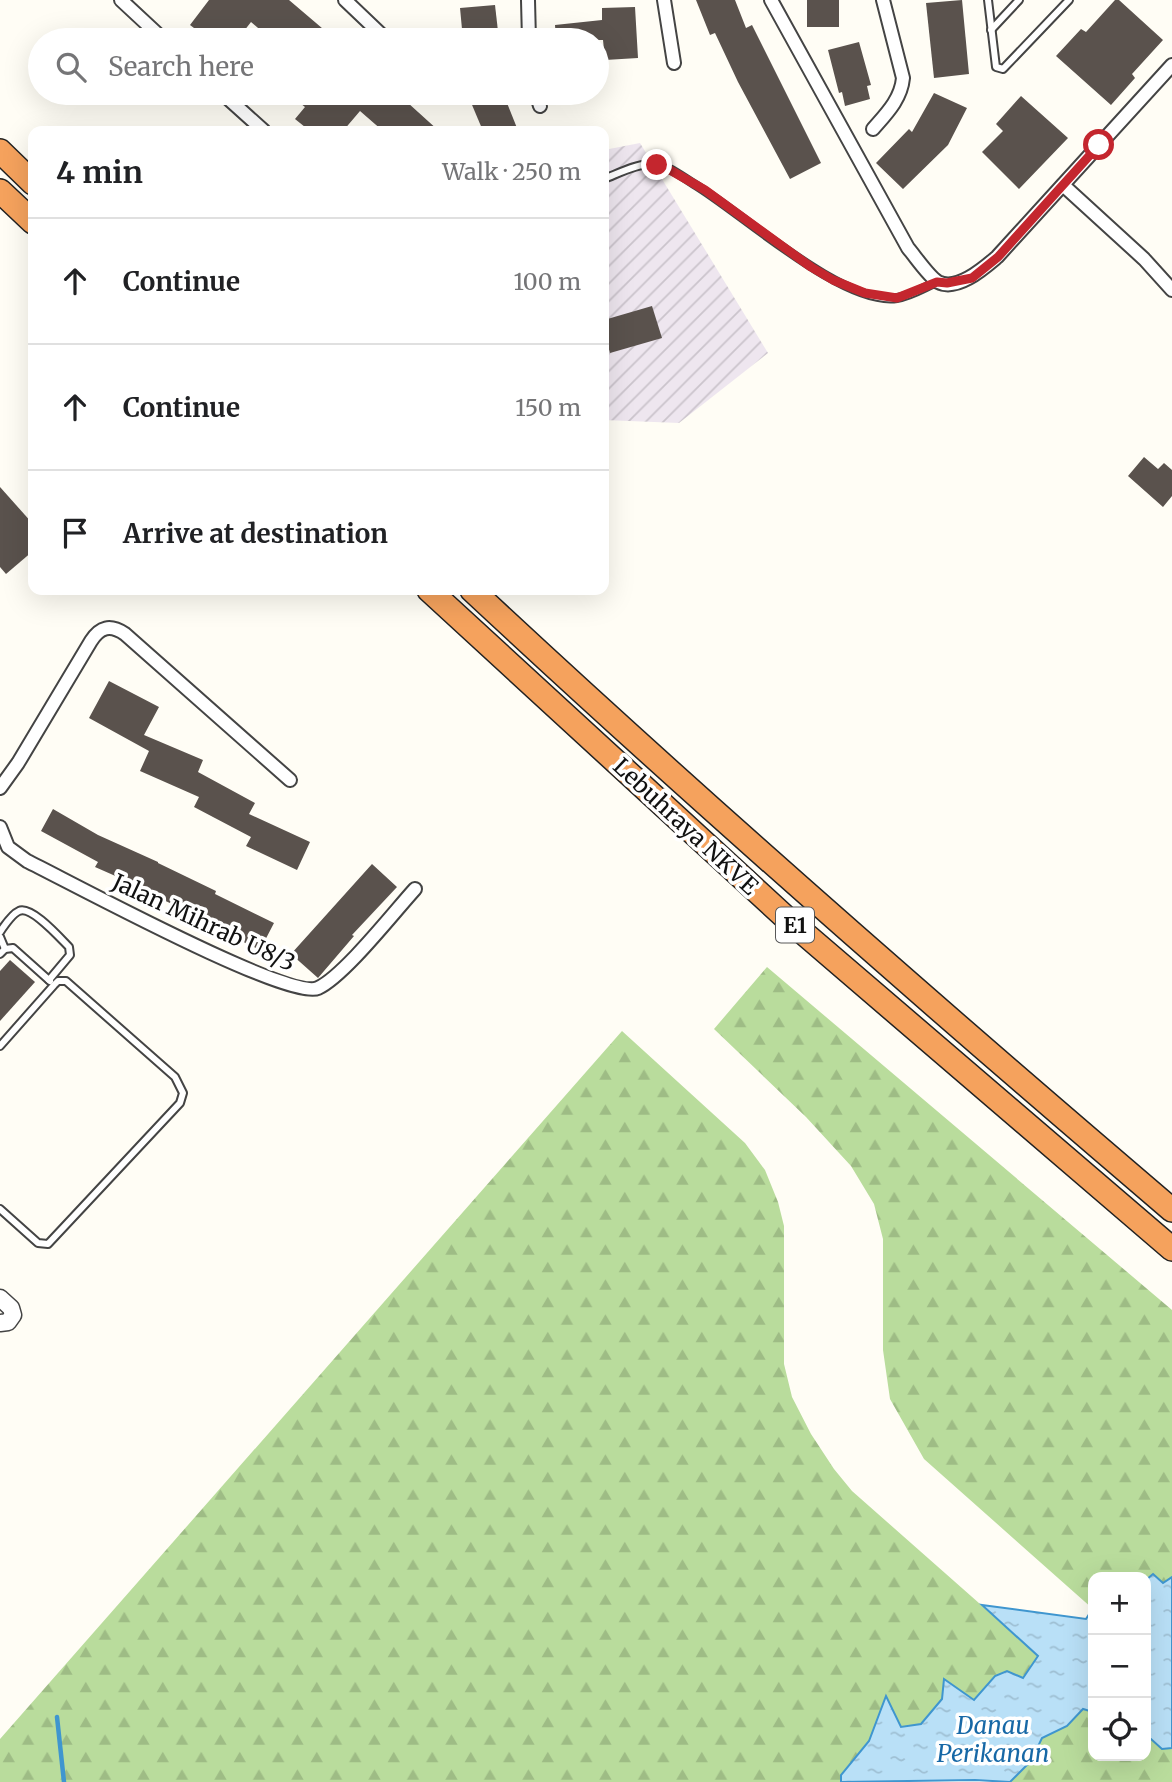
<!DOCTYPE html>
<html lang="en">
<head>
<meta charset="utf-8">
<style>
	:root { --surface:#fff; --page:#f2f2f2; --text:#202124; --muted:#757577; --line:#e0e0e0 }
	body { margin:0; font-family:Merriweather,serif; background:var(--page); color:var(--text) }
	.controls { position:absolute; right:21px; bottom:21px; display:grid; overflow:hidden; border-radius:14px; box-shadow:0 7px 28px #0002 }
	.controls button { width:63px; height:63px; display:grid; place-items:center; padding:0; border:0; border-bottom:2px solid var(--line); background:var(--surface); color:var(--text); font:35px sans-serif }
	.stop { position:absolute; width:21px; height:21px; margin:-16px; border:5px solid #c4262e; border-radius:50%; background:#fff }
	.stop.end { background:#c4262e; border-color:#fff; box-shadow:0 2px 7px #0008 }
	.list { margin:0; padding:0; list-style:none }
	h2 { display:flex; justify-content:space-between; align-items:center; height:91px; margin:0; padding:0 28px; font-size:30px }
	h2 small { font-size:23px; font-weight:400; color:var(--muted) }
	.list li { display:grid; grid-template-columns:46px 1fr auto; gap:21px; align-items:center; box-sizing:border-box; height:126px; padding:0 28px; border-top:2px solid var(--line) }
	.list b { display:block; font-size:26px; white-space:nowrap }
	.list em { font-size:23px; font-style:normal; color:var(--muted) }
	.icon { flex:none; width:38px; height:38px; fill:none; stroke:currentColor; stroke-width:2; stroke-linecap:round; stroke-linejoin:round }
	.map { position:relative; flex:none; width:1172px; height:1782px; overflow:hidden }
	.search { position:absolute; background:var(--surface); box-shadow:0 7px 28px #0002; left:28px; top:28px; width:581px; height:77px; display:flex; align-items:center; gap:18px; box-sizing:border-box; padding:0 24px; border-radius:38px; color:var(--muted); font-size:26px }
	.panel { position:absolute; background:var(--surface); box-shadow:0 7px 28px #0002; left:28px; top:126px; width:581px; height:469px; border-radius:14px }
	.map>svg:first-child { display:block }
</style>
</head>
<body>
<div class="map">
<svg width="1172" height="1782" viewBox="0 0 1172 1782">
	<defs>
		<pattern id="industrial-furrows" width="10" height="10" patternUnits="userSpaceOnUse" patternTransform="scale(1.75)"><rect width="10" height="10" fill="#eee6ef"/><path d="M-1 1l2-2M0 10L10 0M9 11l2-2" fill="none" stroke="#cbc4cc"/></pattern>
		<pattern id="forest-firs" width="22" height="20" patternUnits="userSpaceOnUse" patternTransform="scale(1.75)"><rect width="22" height="20" fill="#b9dc9c"/><path d="M5 1l3.5 6h-7zM16 11l3.5 6h-7z" fill="#9ebc85"/></pattern>
		<pattern id="water-ripples" width="26" height="14" patternUnits="userSpaceOnUse" patternTransform="scale(1.75)"><rect width="26" height="14" fill="#b9e0f7"/><path d="M2 4q2-2 4 0t4 0M15 11q2-2 4 0t4 0" fill="none" stroke="#9ebfd3"/></pattern>
	</defs>
	<rect width="100%" height="100%" fill="#fffdf5"/>
	<polygon fill="url(#industrial-furrows)" points="640,143 768,353 679,423 604,420 604,150"/>
	<g fill="url(#forest-firs)">
		<polygon points="767,967 1172,1310 1172,1577 1163,1583 1153,1575 1146,1580 1146,1577 1093,1577 1093,1609 924,1459 890,1399 883,1350 883,1239 874,1204 851,1166 806,1117 714,1029"/>
		<polygon points="622,1031 745,1143 765,1170 778,1202 784,1226 784,1364 792,1397 811,1434 834,1469 852,1491 1039,1656 1023,1679 974,1700 942,1699 921,1724 900,1727 886,1697 869,1741 841,1775 841,1782 0,1782 0,1739"/>
		<polygon points="1083,1709 1093,1712 1093,1756 1146,1756 1146,1740 1151,1738 1162,1749 1172,1748 1172,1782 1010,1782 1031,1761 1042,1738 1067,1726"/>
	</g>
	<g fill="url(#water-ripples)" stroke="#3f96cf" stroke-width="2">
		<polygon points="1153,1574 1163,1583 1172,1577 1172,1748 1162,1749 1151,1739 1146,1740 1146,1580"/>
		<polygon points="982,1605 1086,1619 1093,1608 1093,1712 1083,1709 1067,1726 1042,1738 1031,1761 1010,1782 975,1780 841,1782 841,1775 869,1741 886,1696 901,1727 921,1724 942,1699 944,1679 974,1700 995,1676 1007,1671 1023,1678 1038,1656"/>
	</g>
	<g fill="none" stroke-linecap="round" stroke-linejoin="round">
		<polyline stroke="#3f96cf" stroke-width="4.5" points="57,1717 64,1782"/>
	</g>
	<g fill="#5a524d">
		<polygon points="209,0 289,0 336,40 272,40 251,22 237,40 210,40 190,25"/>
		<polygon points="696,0 735,0 746,28 752,25 821,163 790,179 738,82 715,33 710,35"/>
		<rect x="807" y="0" width="32" height="27"/>
		<polygon points="962,0 969,74 934,78 926,3"/>
		<polygon points="1115,0 1119,0 1163,40 1132,74 1135,78 1111,105 1056,56 1081,29 1086,32"/>
		<polygon points="495,5 499,40 463,40 460,8"/>
		<polygon points="635,7 638,58 605,60 603,40 556,40 555,25 602,20 602,8"/>
		<polygon points="859,42 871,85 867,86 870,99 845,106 842,92 839,93 828,50"/>
		<polygon points="287,93 397,93 439,131 383,131 360,111 343,131 310,131 295,119 305,107"/>
		<polygon points="467,93 503,93 517,128 509,131 483,131"/>
		<polygon points="934,93 967,108 948,145 903,189 876,163 909,129 912,132"/>
		<polygon points="1021,96 1068,138 1019,189 982,152 1003,131 996,124"/>
		<polygon points="652,306 662,338 610,353 604,332 604,320"/>
		<polygon points="1144,457 1158,469 1164,463 1172,470 1172,496 1163,507 1128,476"/>
		<polygon points="0,487 33,524 33,551 6,574 0,567"/>
		<polygon points="109,681 159,707 144,735 203,760 198,772 255,803 249,814 310,842 297,870 246,846 251,837 194,807 199,797 140,771 149,751 89,718"/>
		<polygon points="53,809 98,835 158,862 158,863 216,891 215,894 274,923 260,950 212,927 214,924 153,895 154,893 95,867 98,862 41,831"/>
		<polygon points="372,864 397,887 352,935 354,936 318,978 291,954"/>
		<polygon points="10,960 35,982 0,1021 0,971"/>
	</g>
	<g fill="none" stroke-linecap="round" stroke-linejoin="round">
		<g stroke="#444" stroke-width="10">
			<g id="service">
				<polyline points="988,0 996,67 1003,69 1069,0"/>
				<polyline points="991,30 1019,0"/>
				<path d="M604 179C617 174 636 164 650 164 665 163 681 176 694 184 741 212 843 306 897 298 911 296 925 287 937 282"/>
				<path d="M0 932C4 926 12 914 19 911 31 905 60 938 69 947L70 955 49 980"/>
				<polyline points="0,937 5,949"/>
				<polyline points="0,954 5,949 13,948 50,981"/>
				<polyline points="0,1046 54,985 58,981 66,981 175,1077 183,1093 180,1103 48,1244 38,1243 0,1209"/>
			</g>
		</g>
		<g stroke="#444" stroke-width="16">
			<g id="minor">
				<polyline points="121,0 164,40"/>
				<polyline points="345,0 387,40"/>
				<polyline points="528,0 529,40"/>
				<polyline points="664,0 674,63"/>
				<path d="M771 0 908 248C915 256 929 277 938 282 957 292 984 268 997 257L1172 65"/>
				<polyline points="222,93 264,131"/>
				<polyline points="536,93 540,106"/>
				<path d="M873 129C887 113 901 99 903 78L883 0"/>
				<polyline points="1063,185 1144,259 1172,290"/>
				<path d="M0 788 18 763 91 641C100 627 110 624 125 634L290 780"/>
				<path d="M0 827 8 847 27 861C68 881 289 1001 318 988 344 976 394 912 415 889"/>
			</g>
		</g>
		<g stroke="#444" stroke-width="19">
			<polyline id="tertiary" points="0,1298 11,1308 13,1315 8,1322 0,1323"/>
		</g>
		<g stroke="#222" stroke-width="26">
			<g id="motorway">
				<polyline points="0,151 33,183"/>
				<polyline points="0,191 33,222"/>
				<polyline points="429,590 785,917 1172,1249"/>
				<path d="M472 590C700 803 935 1008 1172 1210"/>
			</g>
		</g>
		<use href="#service" stroke="#fff" stroke-width="6"/>
		<use href="#minor" stroke="#fff" stroke-width="12"/>
		<use href="#tertiary" stroke="#fff" stroke-width="16"/>
		<use href="#motorway" stroke="#f5a25d" stroke-width="23"/>
	</g>
	<g fill="none" stroke-linecap="round" stroke-linejoin="round">
		<polyline stroke="#c4262e" stroke-width="9" points="657,165 670,170 705,190 811,267 833,280 865,293 897,298 937,282 947,283 972,278 998,257 1099,145"/>
	</g>
	<g text-anchor="middle" dominant-baseline="central" stroke-width="7" stroke-linejoin="round" paint-order="stroke">
		<rect fill="#fff" stroke="#585858" stroke-width="2" x="776" y="907.5" width="38" height="35" rx="5"/>
		<g font-size="21" font-weight="bold" fill="#111">
			<text x="795" y="925">E1</text>
		</g>
		<g font-size="23" fill="#111" stroke="#fff">
			<text transform="translate(686 826) rotate(43)">Lebuhraya NKVE</text>
			<text transform="translate(204 922) rotate(25)">Jalan Mihrab U8/3</text>
		</g>
		<g font-size="24" font-style="italic" fill="#1768a6" stroke="#fff">
			<text x="993" y="1725">Danau<tspan x="993" dy="28">Perikanan</tspan></text>
		</g>
	</g>
</svg>
<div class="controls">
<button>+</button>
<button>−</button>
<button><svg class="icon" aria-label="locate" viewBox="0 0 24 24"><circle cx="12" cy="12" r="6"/><path d="M12 2v4M12 18v4M2 12h4M18 12h4"/></svg></button>
</div>
<div class="stop" style="left:1099px;top:145px"></div>
<div class="stop end" style="left:657px;top:165px"></div>
<div class="search"><svg class="icon" aria-label="search" viewBox="0 0 24 24"><circle cx="10" cy="10" r="6"/><path d="M15 15l6 6"/></svg>Search here</div>
<section class="panel">
<h2>4 min<small>Walk · 250 m</small></h2>
<ul class="list">
<li><svg class="icon" aria-label="ahead" viewBox="0 0 24 24"><path d="M12 20V5M6 11l6-6 6 6"/></svg><div><b>Continue</b></div><em>100 m</em></li>
<li><svg class="icon" aria-label="ahead" viewBox="0 0 24 24"><path d="M12 20V5M6 11l6-6 6 6"/></svg><div><b>Continue</b></div><em>150 m</em></li>
<li><svg class="icon" aria-label="arrive" viewBox="0 0 24 24"><path d="M6 21V4h12l-3 4 3 4H6"/></svg><div><b>Arrive at destination</b></div></li>
</ul>
</section>
</div>
</body>
</html>
